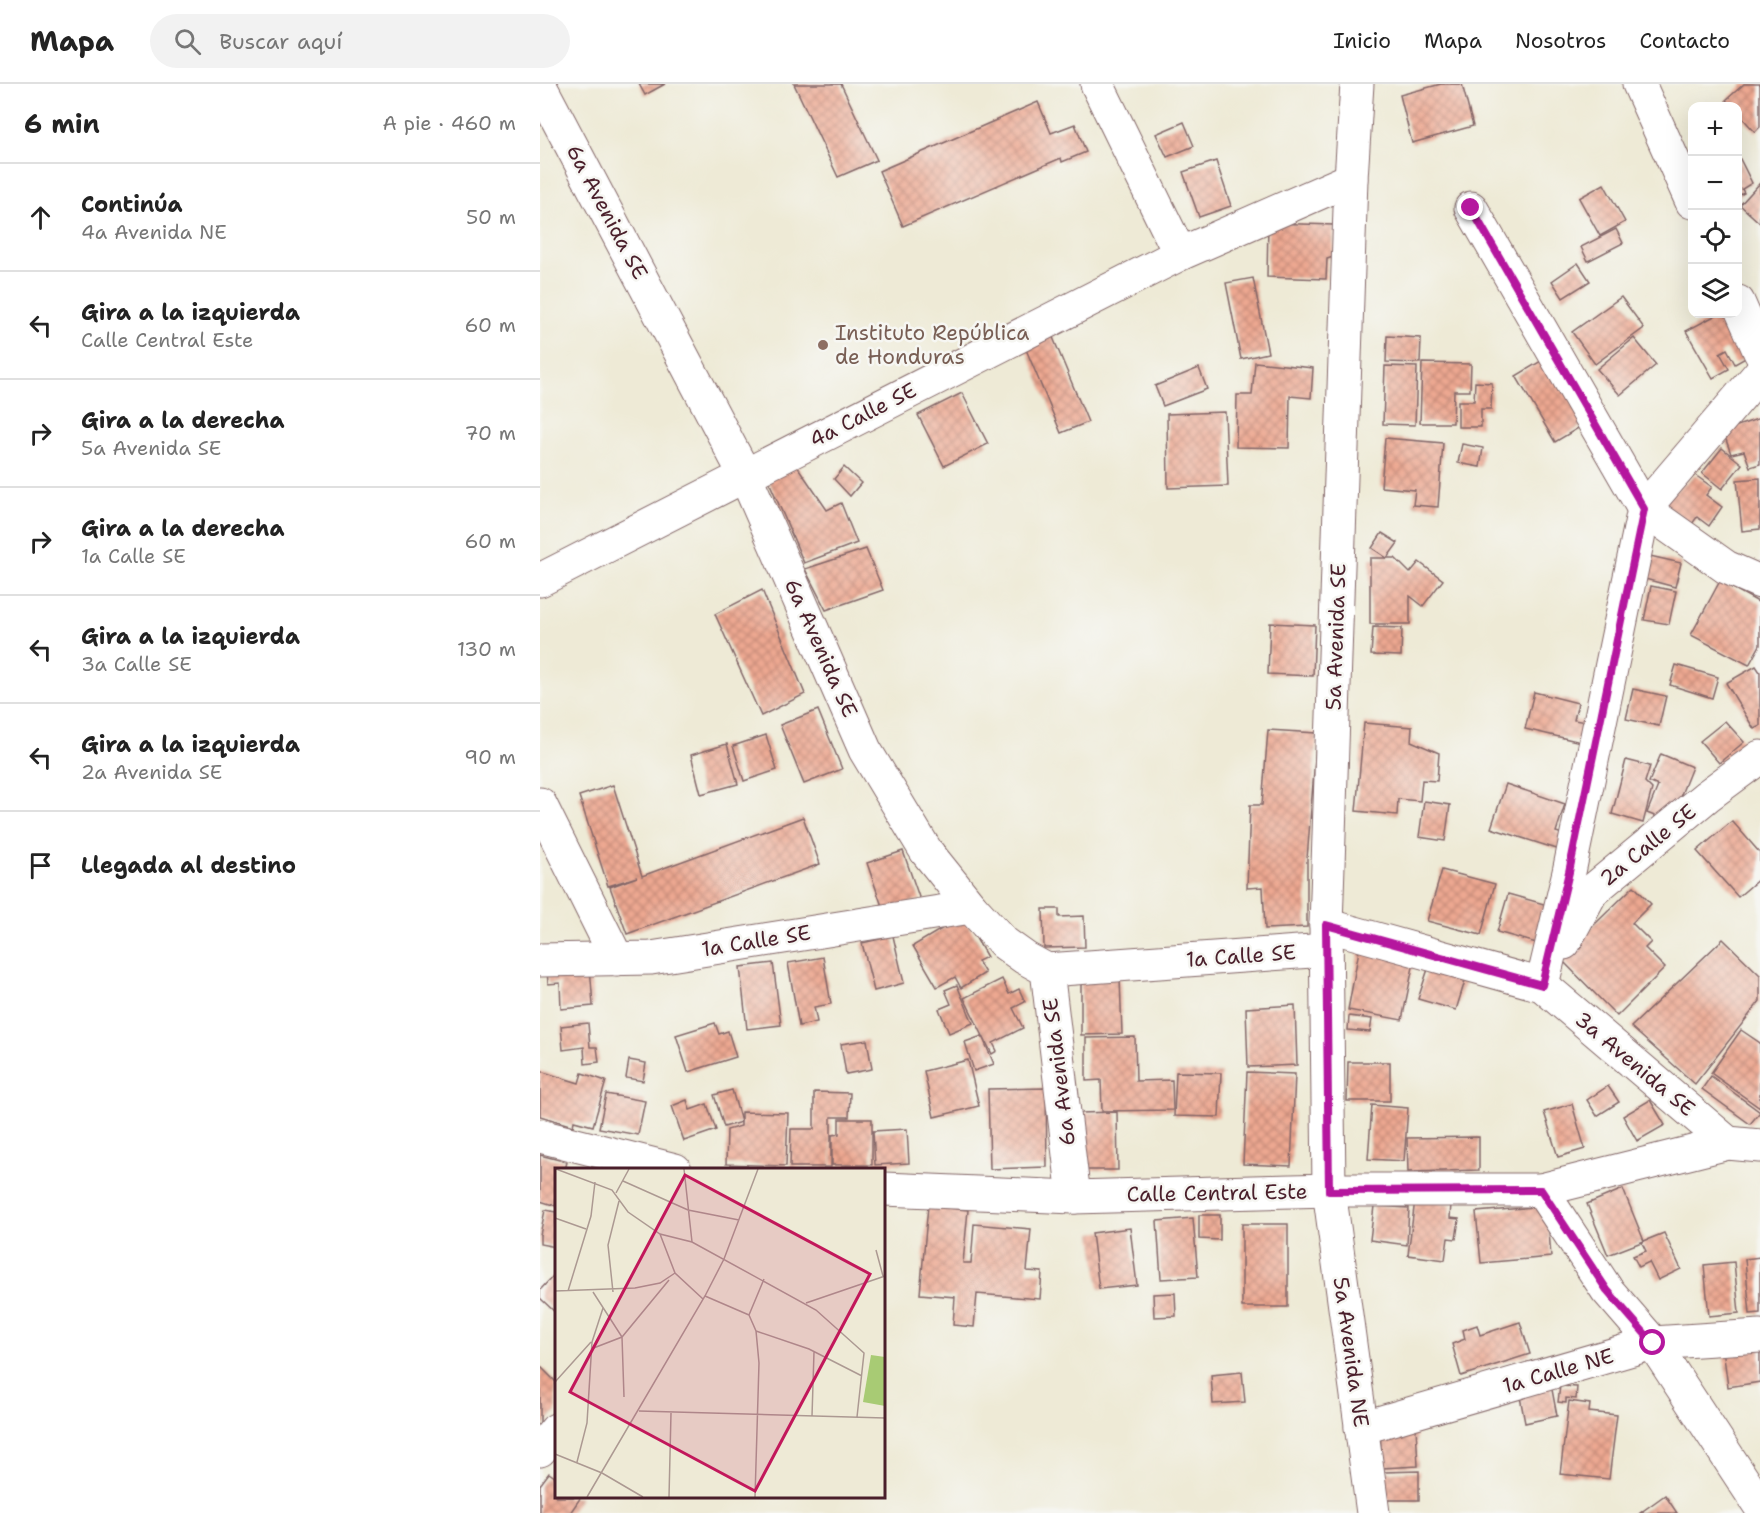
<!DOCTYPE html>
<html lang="es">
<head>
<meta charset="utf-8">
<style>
	:root { --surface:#fff; --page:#f2f2f2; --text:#222; --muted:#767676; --line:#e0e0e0 }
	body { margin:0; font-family:"Shantell Sans",sans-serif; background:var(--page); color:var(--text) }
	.controls { position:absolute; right:18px; top:18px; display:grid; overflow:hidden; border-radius:12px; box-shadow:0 6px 24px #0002 }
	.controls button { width:54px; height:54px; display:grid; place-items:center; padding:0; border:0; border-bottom:2px solid var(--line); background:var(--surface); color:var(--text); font:30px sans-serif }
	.stop { position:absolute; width:18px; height:18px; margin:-14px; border:4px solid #b5179e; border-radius:50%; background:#fff }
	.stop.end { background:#b5179e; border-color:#fff; box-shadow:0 2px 6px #0008 }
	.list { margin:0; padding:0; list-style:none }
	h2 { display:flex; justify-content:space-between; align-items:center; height:78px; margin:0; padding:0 24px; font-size:26px }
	h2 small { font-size:20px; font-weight:400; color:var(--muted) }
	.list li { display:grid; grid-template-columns:39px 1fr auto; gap:18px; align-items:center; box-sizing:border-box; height:108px; padding:0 24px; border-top:2px solid var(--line) }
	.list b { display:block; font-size:22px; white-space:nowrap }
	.list p { margin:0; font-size:20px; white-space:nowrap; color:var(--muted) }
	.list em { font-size:20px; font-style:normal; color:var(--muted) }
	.icon { flex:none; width:33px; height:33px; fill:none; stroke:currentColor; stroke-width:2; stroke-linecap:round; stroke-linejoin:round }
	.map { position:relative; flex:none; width:1220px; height:1429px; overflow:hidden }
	header { display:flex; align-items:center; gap:36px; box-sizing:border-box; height:84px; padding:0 30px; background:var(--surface); border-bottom:2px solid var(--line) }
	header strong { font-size:28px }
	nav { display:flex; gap:33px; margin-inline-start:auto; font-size:21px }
	.search { width:420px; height:54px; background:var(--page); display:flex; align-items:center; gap:15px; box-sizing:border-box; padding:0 21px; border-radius:33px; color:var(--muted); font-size:22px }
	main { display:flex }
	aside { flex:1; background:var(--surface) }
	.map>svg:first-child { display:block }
</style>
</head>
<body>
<header>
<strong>Mapa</strong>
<div class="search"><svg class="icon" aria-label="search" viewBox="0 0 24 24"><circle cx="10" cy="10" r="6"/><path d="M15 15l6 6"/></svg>Buscar aquí</div>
<nav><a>Inicio</a><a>Mapa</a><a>Nosotros</a><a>Contacto</a></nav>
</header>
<main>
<aside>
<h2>6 min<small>A pie · 460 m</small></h2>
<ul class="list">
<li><svg class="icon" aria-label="ahead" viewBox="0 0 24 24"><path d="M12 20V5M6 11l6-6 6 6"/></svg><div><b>Continúa</b><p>4a Avenida NE</p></div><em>50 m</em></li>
<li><svg class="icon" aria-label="left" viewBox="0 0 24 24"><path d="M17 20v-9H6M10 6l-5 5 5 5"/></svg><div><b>Gira a la izquierda</b><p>Calle Central Este</p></div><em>60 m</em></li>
<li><svg class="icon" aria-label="right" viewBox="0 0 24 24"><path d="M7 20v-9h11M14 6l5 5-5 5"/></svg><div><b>Gira a la derecha</b><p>5a Avenida SE</p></div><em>70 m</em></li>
<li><svg class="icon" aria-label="right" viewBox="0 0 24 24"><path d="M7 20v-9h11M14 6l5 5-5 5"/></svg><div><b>Gira a la derecha</b><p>1a Calle SE</p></div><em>60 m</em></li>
<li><svg class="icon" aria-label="left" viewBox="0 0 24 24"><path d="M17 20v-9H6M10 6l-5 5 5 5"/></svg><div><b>Gira a la izquierda</b><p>3a Calle SE</p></div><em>130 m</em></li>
<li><svg class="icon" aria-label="left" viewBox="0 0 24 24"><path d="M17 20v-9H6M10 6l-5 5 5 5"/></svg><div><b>Gira a la izquierda</b><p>2a Avenida SE</p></div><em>90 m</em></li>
<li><svg class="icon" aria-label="arrive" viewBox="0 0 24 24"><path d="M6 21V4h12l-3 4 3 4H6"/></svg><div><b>Llegada al destino</b></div></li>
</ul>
</aside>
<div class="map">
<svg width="1220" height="1429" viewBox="0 0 1220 1429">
	<defs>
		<pattern id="building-cross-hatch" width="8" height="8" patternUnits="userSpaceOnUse" patternTransform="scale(1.5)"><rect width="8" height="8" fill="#eda891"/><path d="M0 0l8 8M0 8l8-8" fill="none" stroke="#c28877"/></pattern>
	</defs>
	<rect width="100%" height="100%" fill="#f6f6f2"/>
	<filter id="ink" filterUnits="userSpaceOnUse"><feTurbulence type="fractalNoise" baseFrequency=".0167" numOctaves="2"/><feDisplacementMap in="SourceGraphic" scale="12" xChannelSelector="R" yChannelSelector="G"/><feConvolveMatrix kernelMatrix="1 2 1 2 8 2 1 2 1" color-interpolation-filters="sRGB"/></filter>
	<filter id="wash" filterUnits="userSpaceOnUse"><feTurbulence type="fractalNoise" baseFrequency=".008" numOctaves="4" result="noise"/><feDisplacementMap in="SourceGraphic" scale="24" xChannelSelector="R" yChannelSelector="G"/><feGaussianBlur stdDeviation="1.35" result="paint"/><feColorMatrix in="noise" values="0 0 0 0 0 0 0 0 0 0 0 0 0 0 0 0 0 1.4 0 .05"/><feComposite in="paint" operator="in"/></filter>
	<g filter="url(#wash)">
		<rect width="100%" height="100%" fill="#eeead6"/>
		<g id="blocks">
			<g fill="url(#building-cross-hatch)">
				<polygon points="99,0 125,0 105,11"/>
				<polygon points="254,0 301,0 337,76 298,93"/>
				<polygon points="901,0 922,0 933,42 872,59 860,11"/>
				<polygon points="1204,0 1220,0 1220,43 1215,48 1198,29 1198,22 1192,22 1186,16"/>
				<polygon points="498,18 511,49 535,40 546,68 522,78 521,74 363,142 339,87"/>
				<polygon points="644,38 654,62 627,73 616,50"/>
				<polygon points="1198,71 1212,99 1202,105 1204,109 1198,112"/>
				<polygon points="676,77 691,122 659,133 643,88"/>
				<polygon points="1220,99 1220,139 1200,121"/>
				<polygon points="1064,100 1085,138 1060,152 1039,114"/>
				<polygon points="728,139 794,141 793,173 787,175 786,195 727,193"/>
				<polygon points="1076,145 1083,159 1048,177 1041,163"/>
				<polygon points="1038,179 1050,197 1023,214 1012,197"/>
				<polygon points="713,194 728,269 701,275 686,199"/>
				<polygon points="1081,213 1104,244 1055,280 1032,248"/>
				<polygon points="1178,230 1185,230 1209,272 1195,280 1187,265 1180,269 1189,285 1173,294 1146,247"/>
				<polygon points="512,251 548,338 521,349 485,263"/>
				<polygon points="847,252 881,254 880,279 846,278"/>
				<polygon points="1094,254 1116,281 1080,311 1057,285"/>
				<polygon points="1011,271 1050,337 1015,358 976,292"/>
				<polygon points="715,278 773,284 771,314 750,312 749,364 696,363 697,311 712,311"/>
				<polygon points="882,279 931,280 930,307 914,307 913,339 880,339"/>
				<polygon points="845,282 877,283 875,341 843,340"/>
				<polygon points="659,284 667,305 623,322 615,302"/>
				<polygon points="935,298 952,299 951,325 941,325 941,343 918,343 918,317 934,317"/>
				<polygon points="422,309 448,360 404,382 378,331"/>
				<polygon points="685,328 688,402 628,404 627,330"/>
				<polygon points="1220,334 1220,380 1210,383 1204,367 1191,370 1183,347"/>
				<polygon points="845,354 903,359 898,423 873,421 875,406 841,403"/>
				<polygon points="922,360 943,364 940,383 918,379"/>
				<polygon points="1182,364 1202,380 1182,405 1162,389"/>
				<polygon points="255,379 287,426 301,419 317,459 264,479 228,395"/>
				<polygon points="304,383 321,399 310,412 294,395"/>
				<polygon points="1155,391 1172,403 1166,411 1182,423 1169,442 1157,433 1152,440 1122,418"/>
				<polygon points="1220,394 1220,445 1202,447 1197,396"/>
				<polygon points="842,449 858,459 847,474 832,464"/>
				<polygon points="326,465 343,506 286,526 265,485"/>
				<polygon points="1110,472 1141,479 1135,503 1105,495"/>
				<polygon points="830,474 855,474 870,489 879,478 903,496 883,522 870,512 870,540 830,540"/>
				<polygon points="1180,497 1220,519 1220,561 1209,581 1151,551"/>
				<polygon points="1111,502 1136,507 1129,540 1104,536"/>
				<polygon points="222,506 265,610 221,632 175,530"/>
				<polygon points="730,539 775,541 773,592 728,590"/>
				<polygon points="833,543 862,544 861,572 831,571"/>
				<polygon points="1136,581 1178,593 1172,614 1130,601"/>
				<polygon points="1216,582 1220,588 1220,642 1214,645 1186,599"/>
				<polygon points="1093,605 1126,612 1119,642 1086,635"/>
				<polygon points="994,608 1038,619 1034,636 1046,638 1041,658 985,645"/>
				<polygon points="278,626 302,685 264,700 240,641"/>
				<polygon points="1185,637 1204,658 1179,679 1160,657"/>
				<polygon points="824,639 872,643 871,657 899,669 897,697 882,696 880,717 858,715 857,731 816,727"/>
				<polygon points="728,646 777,649 767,775 767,843 725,845 723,803 707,804 710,721 722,721"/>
				<polygon points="226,651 237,686 204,697 193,662"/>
				<polygon points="187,660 198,700 161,710 151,671"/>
				<polygon points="1121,670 1152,683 1130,738 1107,729 1118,702 1109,698"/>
				<polygon points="1086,676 1110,682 1105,698 1112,705 1103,739 1072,730"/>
				<polygon points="966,700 1025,720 1016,748 1026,751 1020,766 951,744"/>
				<polygon points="73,701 102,792 263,733 280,780 87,850 70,803 97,793 68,802 39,712"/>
				<polygon points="884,717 910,721 905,757 879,753"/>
				<polygon points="1192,737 1220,769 1220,794 1198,813 1157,767"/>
				<polygon points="363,767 380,816 344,828 327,779"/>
				<polygon points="902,786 955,800 941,851 887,837"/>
				<polygon points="1094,802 1111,820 1092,839 1111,858 1105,864 1125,884 1077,932 1020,874"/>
				<polygon points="968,810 1011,822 1000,860 957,848"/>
				<polygon points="503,825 519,825 519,833 544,832 545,863 504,864"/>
				<polygon points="423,832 447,873 438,877 445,889 421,904 415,893 397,903 373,862"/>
				<polygon points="353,852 364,899 334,907 322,859"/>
				<polygon points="1183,855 1220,891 1220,917 1155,1000 1091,943"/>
				<polygon points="820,861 874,878 862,936 808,926"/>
				<polygon points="283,873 291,920 274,923 277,938 259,942 248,879"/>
				<polygon points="233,879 241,941 207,945 200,883"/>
				<polygon points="50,882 53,922 21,925 20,899 8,900 7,886"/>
				<polygon points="888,885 925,897 916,926 878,915"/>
				<polygon points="580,894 582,950 541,951 541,895"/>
				<polygon points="462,895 469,910 479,905 485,918 473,924 483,944 453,959 457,967 452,970 424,914"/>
				<polygon points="417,901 433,939 409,949 399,925 411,920 405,906"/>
				<polygon points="755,921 757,981 708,983 706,924"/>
				<polygon points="809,932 832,935 830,948 808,946"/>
				<polygon points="48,939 50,963 57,963 59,978 45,980 44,963 23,966 21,942"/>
				<polygon points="175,939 179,950 188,947 196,973 148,988 136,951"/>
				<polygon points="1201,946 1220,959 1220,1024 1171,989"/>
				<polygon points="442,952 454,980 434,987 425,958"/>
				<polygon points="595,953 596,997 632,996 633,1026 562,1027 561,996 546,997 546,954"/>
				<polygon points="327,956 332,985 306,990 301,960"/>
				<polygon points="89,976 106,979 103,997 86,994"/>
				<polygon points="428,976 439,1022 394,1033 384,987"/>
				<polygon points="808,978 850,978 850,1017 807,1017"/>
				<polygon points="0,987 39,999 42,989 66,997 53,1042 34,1037 33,1042 0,1032"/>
				<polygon points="636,988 681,989 679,1033 634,1032"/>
				<polygon points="707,988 755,990 751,1082 703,1080"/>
				<polygon points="1171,992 1220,1028 1210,1040 1162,1005"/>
				<polygon points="1068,1002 1079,1018 1057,1032 1047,1016"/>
				<polygon points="506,1004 507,1083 450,1085 448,1005"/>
				<polygon points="192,1006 201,1038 201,1028 248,1029 246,1082 186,1080 187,1046 201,1042 201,1038 184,1043 174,1011"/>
				<polygon points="274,1008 310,1009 309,1033 291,1033 291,1083 250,1083 251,1045 274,1045"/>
				<polygon points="66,1010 105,1017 98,1051 59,1044"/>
				<polygon points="147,1016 150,1026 167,1020 176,1046 144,1057 132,1022"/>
				<polygon points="1110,1016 1125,1041 1097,1057 1083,1032"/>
				<polygon points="1032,1020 1045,1065 1018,1073 1004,1028"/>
				<polygon points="832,1021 868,1024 864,1077 828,1075"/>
				<polygon points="577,1028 578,1086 540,1086 539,1029"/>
				<polygon points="299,1035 332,1035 332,1081 292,1081 292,1051 299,1050"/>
				<polygon points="367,1045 369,1079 335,1081 333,1047"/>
				<polygon points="939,1053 939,1086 868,1088 867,1054"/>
				<polygon points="0,1071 27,1078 25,1086 16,1086 16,1122 0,1117"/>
				<polygon points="1083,1105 1104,1157 1068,1171 1047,1120"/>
				<polygon points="875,1116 911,1120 910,1134 919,1135 916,1155 908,1154 905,1176 868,1171"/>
				<polygon points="388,1122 428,1126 423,1179 431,1179 434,1140 491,1145 487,1187 502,1188 500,1215 437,1210 434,1243 413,1241 415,1213 380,1210"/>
				<polygon points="834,1122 869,1124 867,1161 830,1156"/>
				<polygon points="1007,1122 1011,1173 941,1179 936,1128"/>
				<polygon points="5,1126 16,1128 16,1163 0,1160 0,1151"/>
				<polygon points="659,1131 680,1131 680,1156 659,1155"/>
				<polygon points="653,1134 658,1193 621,1195 617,1137"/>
				<rect x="702" y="1140" width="46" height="83"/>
				<polygon points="590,1144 597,1201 559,1205 552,1149"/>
				<polygon points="1124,1149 1141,1185 1118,1196 1109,1178 1099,1183 1093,1172 1106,1167 1102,1159 1104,1157"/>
				<polygon points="1220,1173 1220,1229 1210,1230 1205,1175"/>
				<polygon points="1194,1178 1199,1229 1169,1232 1164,1181"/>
				<polygon points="16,1189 16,1229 0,1214 0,1206"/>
				<polygon points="635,1209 636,1232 614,1233 613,1210"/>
				<polygon points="980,1238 990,1270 921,1292 912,1260 925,1255 923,1246 937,1241 940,1251"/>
				<polygon points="1220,1259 1220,1298 1188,1303 1183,1265"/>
				<polygon points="0,1282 16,1298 16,1328 2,1343 0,1341"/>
				<polygon points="702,1288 705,1318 673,1320 671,1291"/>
				<polygon points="1010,1295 1017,1332 985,1339 978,1302"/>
				<polygon points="1020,1302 1037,1303 1036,1315 1026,1314 1026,1319 1018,1318"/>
				<polygon points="1029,1317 1050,1320 1049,1328 1077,1331 1069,1395 1020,1390"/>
				<polygon points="876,1343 878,1382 842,1384 840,1345"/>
				<polygon points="879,1387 879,1416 845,1416 844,1388"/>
				<polygon points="9,1389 16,1394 16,1413 41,1413 30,1429 0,1429 0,1401"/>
				<polygon points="1125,1411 1137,1429 1100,1429"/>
			</g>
		</g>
	</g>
	<g filter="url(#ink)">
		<use href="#blocks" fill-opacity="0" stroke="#836667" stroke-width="1.5"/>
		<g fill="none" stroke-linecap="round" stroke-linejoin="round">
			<g stroke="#836667" stroke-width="35">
				<g id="minor">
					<polyline points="557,0 640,170"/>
					<polyline points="817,0 811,95 786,841 789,1106 833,1429"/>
					<polyline points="1099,0 1152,118"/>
					<polyline points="0,2 205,391 325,666 386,767 431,823 464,859 485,874 507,886 534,1113"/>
					<polyline points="931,124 1104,425 1186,483 1220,498"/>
					<polyline points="1198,218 1220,268"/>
					<polyline points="0,496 640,170 811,95"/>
					<polyline points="0,720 77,875"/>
					<polyline points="786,841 1002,901 1188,1059"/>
					<polyline points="1024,859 1052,807 1167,712 1220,673"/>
					<polyline points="0,876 111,874 431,823"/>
					<polyline points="507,886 786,866"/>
					<polyline points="1002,901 1029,788 1104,425 1220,289"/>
					<polyline points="0,1052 135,1086"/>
					<polyline points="344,1105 534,1113 789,1106 1001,1106 1188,1059 1220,1062"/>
					<polyline points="1001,1106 1067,1206 1113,1259 1220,1422"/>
					<polyline points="821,1344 1113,1259 1220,1252"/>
					<polyline points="0,1366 16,1346"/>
				</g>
			</g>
			<use href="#minor" stroke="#fff" stroke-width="33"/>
		</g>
	</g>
	<g fill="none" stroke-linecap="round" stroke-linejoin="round" filter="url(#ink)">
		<polyline stroke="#b5179e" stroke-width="8" points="931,124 1104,425 1029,788 1002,901 786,841 789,1107 1001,1106 1067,1206 1113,1259"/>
	</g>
	<circle fill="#8d6e63" stroke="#f6f6f2" stroke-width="2" cx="283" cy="261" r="6"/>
	<g text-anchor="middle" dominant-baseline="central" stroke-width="5" stroke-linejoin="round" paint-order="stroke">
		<g font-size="21" fill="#4a1f2b" stroke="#f6f6f2">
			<text transform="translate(67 128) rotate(62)">6a Avenida SE</text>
			<text transform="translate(323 331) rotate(-27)">4a Calle SE</text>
			<text transform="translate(796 553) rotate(-88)">5a Avenida SE</text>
			<text transform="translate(281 564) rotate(66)">6a Avenida SE</text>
			<text transform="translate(1108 761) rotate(-39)">2a Calle SE</text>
			<text transform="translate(216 857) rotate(-9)">1a Calle SE</text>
			<text transform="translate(701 872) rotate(-4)">1a Calle SE</text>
			<text transform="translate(1095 980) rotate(40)">3a Avenida SE</text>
			<text transform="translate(519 988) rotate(-97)">6a Avenida SE</text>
			<text transform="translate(677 1109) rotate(-1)">Calle Central Este</text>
			<text transform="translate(811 1268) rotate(82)">5a Avenida NE</text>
			<text transform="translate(1018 1287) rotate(-16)">1a Calle NE</text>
		</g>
		<g font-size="21" fill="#785e54" stroke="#f6f6f2" text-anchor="start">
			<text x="295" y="249">Instituto República<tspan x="295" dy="24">de Honduras</tspan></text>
		</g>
	</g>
	<g transform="translate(15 1084)">
		<rect width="330" height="330" fill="#eeead6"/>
		<path d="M316 187 330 189V238L308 234Z" fill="#a8cb74"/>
		<path fill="none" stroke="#ac9992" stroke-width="1.5" d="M1 1 57 22 73 44 105 66 137 74 261 142 309 185 302 249M129 1 137 74M68 13 133 42 184 52M61 25 74 1M0 50 31 61M105 66 120 105 148 131M321 82 328 108M0 123 80 120 105 115 120 105M13 123 36 48 40 14M38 124 67 169 69 229M58 124 53 77 64 33M150 128 194 147M251 135 330 108M201 163 254 181 307 208M36 181 67 169 114 112M0 214 36 174M84 243 330 250M257 248 259 184M0 286 47 305 88 329M22 294 32 255 37 174 48 140M32 329 150 128 169 91 203 1M114 329 116 245M200 329 204 195 201 163 194 147 209 111"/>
		<path fill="#c2185b" fill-opacity="0.15" stroke="#c2185b" stroke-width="3" d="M130 7 315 106 200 323 15 224Z"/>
		<rect width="330" height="330" fill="none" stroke="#4a1f2b" stroke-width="3"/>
	</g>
</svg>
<div class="controls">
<button>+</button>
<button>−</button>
<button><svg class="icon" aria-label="locate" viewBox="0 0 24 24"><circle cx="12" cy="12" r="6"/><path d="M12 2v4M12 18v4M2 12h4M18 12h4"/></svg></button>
<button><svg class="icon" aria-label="layers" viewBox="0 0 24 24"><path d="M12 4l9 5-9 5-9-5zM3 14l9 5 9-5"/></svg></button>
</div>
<div class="stop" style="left:1113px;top:1259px"></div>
<div class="stop end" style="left:931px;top:124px"></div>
</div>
</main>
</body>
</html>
